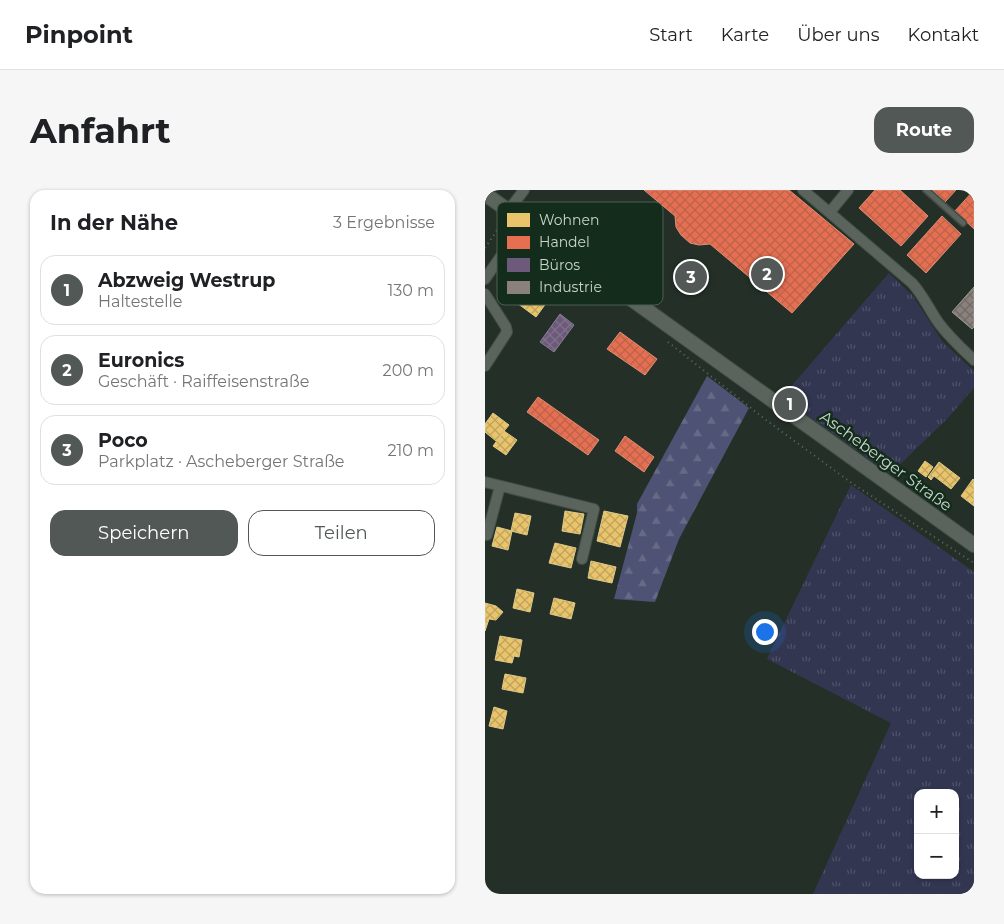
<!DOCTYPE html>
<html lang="de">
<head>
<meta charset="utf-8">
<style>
	:root { --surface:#fff; --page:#f6f6f6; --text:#202124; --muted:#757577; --line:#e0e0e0; --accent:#525856 }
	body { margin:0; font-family:Montserrat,sans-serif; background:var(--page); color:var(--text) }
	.controls { position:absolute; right:15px; bottom:15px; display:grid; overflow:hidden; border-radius:10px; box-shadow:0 1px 4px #0004 }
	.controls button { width:45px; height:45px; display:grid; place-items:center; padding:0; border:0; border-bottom:1px solid var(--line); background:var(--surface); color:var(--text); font:25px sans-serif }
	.you { position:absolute; left:279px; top:441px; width:18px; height:18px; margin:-12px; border:4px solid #fff; border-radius:50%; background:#1a73e8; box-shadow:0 0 0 8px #1a73e833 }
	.badge { display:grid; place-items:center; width:32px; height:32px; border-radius:50%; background:var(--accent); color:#fff; font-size:16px; font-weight:700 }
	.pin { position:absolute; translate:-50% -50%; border:2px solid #fff; box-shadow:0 1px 5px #0006 }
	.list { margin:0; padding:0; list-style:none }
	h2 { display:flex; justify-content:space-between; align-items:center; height:65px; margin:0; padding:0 20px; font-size:21px }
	h2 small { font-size:16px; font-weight:400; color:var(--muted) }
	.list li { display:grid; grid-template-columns:32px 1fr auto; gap:15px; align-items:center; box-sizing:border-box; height:70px; margin:0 10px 10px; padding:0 10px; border:1px solid var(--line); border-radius:15px }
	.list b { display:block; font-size:19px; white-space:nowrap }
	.list p { margin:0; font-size:16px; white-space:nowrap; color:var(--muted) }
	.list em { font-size:16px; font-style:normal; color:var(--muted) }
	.actions { display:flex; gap:10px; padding:15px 20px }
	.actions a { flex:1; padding:11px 0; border:1px solid var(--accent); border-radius:15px; text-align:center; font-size:18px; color:var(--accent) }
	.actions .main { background:var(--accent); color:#fff }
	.map { position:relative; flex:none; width:489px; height:704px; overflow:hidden; border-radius:15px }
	header { display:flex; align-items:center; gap:30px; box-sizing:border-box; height:70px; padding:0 25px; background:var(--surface); border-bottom:1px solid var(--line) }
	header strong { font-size:24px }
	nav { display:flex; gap:28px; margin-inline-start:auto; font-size:18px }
	.intro { display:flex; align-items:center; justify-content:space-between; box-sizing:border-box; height:120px; padding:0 30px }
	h1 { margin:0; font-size:35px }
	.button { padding:12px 22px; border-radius:15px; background:var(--accent); color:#fff; font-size:18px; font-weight:700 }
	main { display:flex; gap:30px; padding:0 30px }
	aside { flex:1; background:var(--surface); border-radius:15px; box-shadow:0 1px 4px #0004 }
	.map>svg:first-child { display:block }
</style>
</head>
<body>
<header>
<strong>Pinpoint</strong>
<nav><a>Start</a><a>Karte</a><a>Über uns</a><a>Kontakt</a></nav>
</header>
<div class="intro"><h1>Anfahrt</h1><a class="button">Route</a></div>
<main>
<aside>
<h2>In der Nähe<small>3 Ergebnisse</small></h2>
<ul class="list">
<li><span class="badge">1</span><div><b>Abzweig Westrup</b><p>Haltestelle</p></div><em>130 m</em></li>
<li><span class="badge">2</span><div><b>Euronics</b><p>Geschäft · Raiffeisenstraße</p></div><em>200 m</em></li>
<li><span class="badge">3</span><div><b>Poco</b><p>Parkplatz · Ascheberger Straße</p></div><em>210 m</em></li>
</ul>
<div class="actions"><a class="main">Speichern</a><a>Teilen</a></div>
</aside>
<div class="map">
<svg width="489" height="704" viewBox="0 0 489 704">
	<defs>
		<pattern id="grass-tufts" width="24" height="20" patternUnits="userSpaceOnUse" patternTransform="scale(1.25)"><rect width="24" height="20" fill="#333651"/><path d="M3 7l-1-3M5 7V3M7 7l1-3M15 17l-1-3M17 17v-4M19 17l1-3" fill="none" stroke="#4f5269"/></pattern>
		<pattern id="forest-firs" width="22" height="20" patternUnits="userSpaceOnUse" patternTransform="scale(1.25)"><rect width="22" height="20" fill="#4e5274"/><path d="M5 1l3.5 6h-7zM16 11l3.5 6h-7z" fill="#666a86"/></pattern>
		<pattern id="homes-cross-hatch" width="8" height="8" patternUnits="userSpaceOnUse" patternTransform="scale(1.25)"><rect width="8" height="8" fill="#e9c46a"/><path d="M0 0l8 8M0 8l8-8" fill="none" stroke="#bea35f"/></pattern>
		<pattern id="shops-cross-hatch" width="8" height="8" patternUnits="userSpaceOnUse" patternTransform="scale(1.25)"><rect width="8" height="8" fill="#e76f51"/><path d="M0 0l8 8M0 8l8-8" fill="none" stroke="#bc634c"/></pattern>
		<pattern id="offices-cross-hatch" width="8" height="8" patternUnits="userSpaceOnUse" patternTransform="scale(1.25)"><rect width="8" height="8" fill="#6d597a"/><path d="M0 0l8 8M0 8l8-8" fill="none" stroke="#80708c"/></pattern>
		<pattern id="industry-cross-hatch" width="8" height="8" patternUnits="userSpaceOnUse" patternTransform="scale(1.25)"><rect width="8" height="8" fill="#8a817c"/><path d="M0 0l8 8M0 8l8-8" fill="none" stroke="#6f6a66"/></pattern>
	</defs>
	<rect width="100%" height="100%" fill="#243027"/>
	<g fill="url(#grass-tufts)" fill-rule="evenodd">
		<polygon points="404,83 428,106 457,151 489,181 489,198 462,229 405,284 297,207"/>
		<path d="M366 295 489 382V704H328L406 533 282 469ZM433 603H470V685H433Z"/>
	</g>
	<polygon fill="url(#forest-firs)" points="222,186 264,218 194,349 170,412 129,409 152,323 152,314"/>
	<g fill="url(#homes-cross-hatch)" stroke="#dfc987">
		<polygon points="22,78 46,95 35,109 12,92"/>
		<polygon points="43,98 62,112 51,127 32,113"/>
		<polygon points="8,223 24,235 11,251 0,242 0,234"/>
		<polygon points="19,241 32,250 21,265 8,256"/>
		<polygon points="440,271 448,277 441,287 433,281"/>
		<polygon points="454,272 475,288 466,299 449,286 446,290 443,287"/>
		<polygon points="488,289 489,290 489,316 476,306"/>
		<polygon points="80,321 99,324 95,344 77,341"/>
		<polygon points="119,321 143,326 135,357 112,351"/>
		<polygon points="30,323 46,326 42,345 26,341"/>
		<polygon points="12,337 27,341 23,360 7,356"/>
		<polygon points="70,353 91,358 86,378 64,373"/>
		<polygon points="106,371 131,377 127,393 103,388"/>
		<polygon points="32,399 49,403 45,422 28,418"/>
		<polygon points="69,408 90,413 86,429 65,424"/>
		<polygon points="0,413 11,416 18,422 11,430 4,429 0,441"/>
		<polygon points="15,446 37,450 34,467 29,466 27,473 10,470"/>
		<polygon points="20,484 41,488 38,503 17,499"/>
		<polygon points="9,517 22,521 18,539 4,536"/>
	</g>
	<g fill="url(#shops-cross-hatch)" stroke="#de8e76">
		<polygon points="159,0 304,0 369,54 307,123 225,54 214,55 205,53 196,45 191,37 190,26"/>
		<polygon points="390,0 415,0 443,26 416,56 374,18"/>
		<polygon points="447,0 471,0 460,12"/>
		<polygon points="489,0 489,39 470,21"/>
		<polygon points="457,26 476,44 441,83 422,65"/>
		<polygon points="135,142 172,169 160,185 122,159"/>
		<polygon points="53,207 114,250 103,265 42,222"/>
		<polygon points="140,246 169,267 159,282 130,261"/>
	</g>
	<polygon fill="url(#offices-cross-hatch)" stroke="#887e92" points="75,124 89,135 69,162 55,152"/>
	<polygon fill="url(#industry-cross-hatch)" stroke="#9d9a94" points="489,97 489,137 487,139 467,122"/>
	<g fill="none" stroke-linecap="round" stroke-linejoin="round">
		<g stroke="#414d44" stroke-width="8">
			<polyline id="lane" points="441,0 478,33"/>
		</g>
		<g stroke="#414d44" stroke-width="12">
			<g id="street">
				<path d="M318 0 427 93C438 105 444 119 453 132 464 147 476 158 489 170"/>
				<polyline points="23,21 39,0"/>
				<polyline points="345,22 363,0"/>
				<polyline points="0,89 39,33"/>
				<polyline points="0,104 21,137 22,142 0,176"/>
				<polyline points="0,292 109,319 97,369"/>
				<polyline points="2,345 15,296"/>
			</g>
		</g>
		<g stroke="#414d44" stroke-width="16">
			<polyline id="secondary" points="0,4 489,355"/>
		</g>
		<g stroke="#5f6861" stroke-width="2" stroke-dasharray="1 4" stroke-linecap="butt">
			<polyline points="0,58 17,33"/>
			<polyline points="22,75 54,98"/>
			<polyline points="183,152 281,230 368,294 489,373"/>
		</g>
		<use href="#lane" stroke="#5a645d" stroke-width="5"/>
		<use href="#street" stroke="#5a645d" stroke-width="10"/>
		<use href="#secondary" stroke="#5a645d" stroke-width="14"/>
	</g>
	<g text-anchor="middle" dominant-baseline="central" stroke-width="5" stroke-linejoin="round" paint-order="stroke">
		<g font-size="16" fill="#c8d6cb" stroke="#142c1b">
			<text transform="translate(401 271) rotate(36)">Ascheberger Straße</text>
		</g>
	</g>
	<rect x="12" y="12" width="166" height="103" rx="8" fill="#142c1b" stroke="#4a5f50" stroke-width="1"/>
	<rect x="22" y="23" width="23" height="14" fill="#e9c46a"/>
	<rect x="22" y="46" width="23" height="13" fill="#e76f51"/>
	<rect x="22" y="68" width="23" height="14" fill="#6d597a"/>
	<rect x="22" y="91" width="23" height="13" fill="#8a817c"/>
	<g font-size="14" fill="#c8d6cb">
		<text x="54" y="35">Wohnen</text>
		<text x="54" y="57">Handel</text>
		<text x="54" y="80">Büros</text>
		<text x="54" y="102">Industrie</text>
	</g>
</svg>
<div class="controls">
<button>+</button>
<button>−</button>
</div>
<div class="you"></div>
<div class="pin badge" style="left:305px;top:214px">1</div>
<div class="pin badge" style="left:282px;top:84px">2</div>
<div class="pin badge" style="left:206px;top:87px">3</div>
</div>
</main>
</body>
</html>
